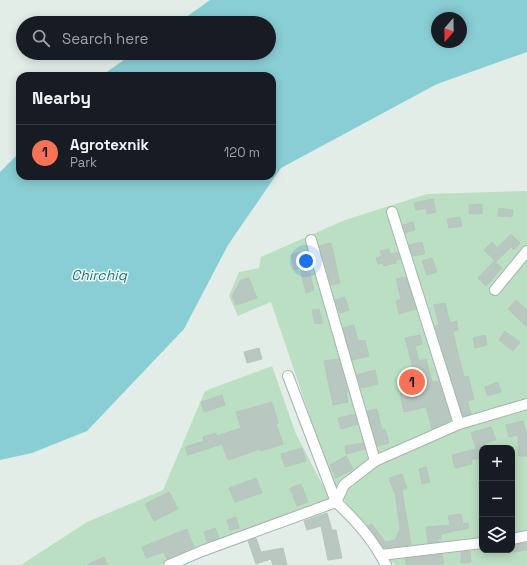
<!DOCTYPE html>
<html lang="en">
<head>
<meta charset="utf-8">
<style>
	:root { --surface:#171b24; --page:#242831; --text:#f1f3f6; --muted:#9ea1a6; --line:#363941; --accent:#f77257 }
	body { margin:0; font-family:"Space Grotesk",sans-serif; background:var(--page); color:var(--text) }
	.controls { position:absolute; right:12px; bottom:12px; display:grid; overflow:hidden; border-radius:8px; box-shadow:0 2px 10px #0003 }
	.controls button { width:36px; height:36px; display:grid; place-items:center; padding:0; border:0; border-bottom:1px solid var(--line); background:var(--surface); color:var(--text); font:20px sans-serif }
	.compass { position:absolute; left:431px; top:12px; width:36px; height:36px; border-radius:50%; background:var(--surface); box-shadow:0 2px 10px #0003; rotate:200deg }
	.you { position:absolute; left:306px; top:261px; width:14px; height:14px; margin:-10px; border:3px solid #fff; border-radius:50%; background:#1a73e8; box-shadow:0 0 0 6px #1a73e833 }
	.badge { display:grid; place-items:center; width:26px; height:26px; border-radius:50%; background:var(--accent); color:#111; font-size:13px; font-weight:700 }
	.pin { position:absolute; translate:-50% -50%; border:2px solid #fff; box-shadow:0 1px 4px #0006 }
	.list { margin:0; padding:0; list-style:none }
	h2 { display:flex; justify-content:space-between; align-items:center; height:52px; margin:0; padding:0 16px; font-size:17px }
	h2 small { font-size:13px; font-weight:400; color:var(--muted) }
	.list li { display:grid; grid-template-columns:26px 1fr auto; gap:12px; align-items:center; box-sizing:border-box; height:56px; padding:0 16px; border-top:1px solid var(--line) }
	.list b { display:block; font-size:15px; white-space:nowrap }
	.list p { margin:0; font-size:13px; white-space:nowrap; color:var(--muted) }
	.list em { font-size:13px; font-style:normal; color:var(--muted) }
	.icon { flex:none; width:22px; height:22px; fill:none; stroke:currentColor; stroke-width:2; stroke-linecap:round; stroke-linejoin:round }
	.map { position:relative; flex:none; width:527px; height:565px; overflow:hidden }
	.search { position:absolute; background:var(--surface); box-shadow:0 2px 10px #0003; left:16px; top:16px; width:260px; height:44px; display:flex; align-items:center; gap:10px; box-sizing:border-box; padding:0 14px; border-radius:22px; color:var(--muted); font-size:15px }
	.panel { position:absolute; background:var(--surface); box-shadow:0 2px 10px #0003; left:16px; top:72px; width:260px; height:108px; border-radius:12px }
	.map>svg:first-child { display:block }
</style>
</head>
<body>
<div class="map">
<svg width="527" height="565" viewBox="0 0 527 565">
	<rect width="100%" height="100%" fill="#e3ede8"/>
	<g fill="#bbdfc2" fill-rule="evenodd">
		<path d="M527 191V565H396L380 553 364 527 333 485 271 302 238 316 229 296 239 272 259 268 261 257 345 220 427 194ZM482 448H512V550H482Z"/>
		<polygon points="272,366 296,434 330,499 160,565 21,565 87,522 163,490 205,391"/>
	</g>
	<path fill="#89ced4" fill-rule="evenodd" d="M210 0H527V52L437 84 281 168 228 245 184 329 87 431 32 453 0 460V172L20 152V176H272V76H101L134 53H269V23H178ZM437 18H461V42H437Z"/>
	<g fill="#b8c8c0" stroke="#b5c7be">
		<polygon points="433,199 436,212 427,214 426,208 416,210 414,203"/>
		<polygon points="482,204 482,214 469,214 469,205"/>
		<polygon points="499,208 513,210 512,217 498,216"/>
		<polygon points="460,217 462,226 449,228 447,219"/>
		<polygon points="413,222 415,230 405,233 403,225"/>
		<polygon points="511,234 520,243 514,250 511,247 496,262 484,250 492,242 497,248"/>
		<polygon points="422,242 425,254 413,256 409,245"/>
		<polygon points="331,243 340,283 331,285 319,246"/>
		<polygon points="389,249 390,254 398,252 400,259 396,260 396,263 384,266 383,263 378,264 376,258 382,256 380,251"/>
		<polygon points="307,250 312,265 308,266 314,290 306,293 300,268 295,270 291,255"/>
		<polygon points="432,258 437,272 427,275 422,261"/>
		<polygon points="494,261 502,268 486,286 478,278"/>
		<polygon points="406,277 416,309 399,314 396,301 401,299 396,279"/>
		<polygon points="249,278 257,298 236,305 232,296 241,280"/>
		<polygon points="345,297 349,310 340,313 335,300"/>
		<polygon points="516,300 527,310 527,327 508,309"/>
		<polygon points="445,303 450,323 457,321 458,330 453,331 455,341 464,377 468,376 474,399 467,401 471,414 463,416 435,326 439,325 434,305"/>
		<polygon points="319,309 323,323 315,324 312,310"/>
		<polygon points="354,325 358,341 365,340 369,356 352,360 343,328"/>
		<polygon points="505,331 520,342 513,351 499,340"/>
		<polygon points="420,335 422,344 415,346 419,361 426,359 432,382 439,381 451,420 432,429 426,407 404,412 400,394 425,388 420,369 414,371 405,338"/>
		<polygon points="485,335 487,345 475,348 473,338"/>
		<polygon points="259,348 262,359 247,363 244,352"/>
		<polygon points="339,359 348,392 346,392 348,402 333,405 324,361"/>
		<polygon points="375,370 378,384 361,388 357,375"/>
		<polygon points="498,382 501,392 488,396 485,387"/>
		<polygon points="222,395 225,405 204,412 201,402"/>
		<polygon points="272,402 278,423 276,424 283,444 261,451 260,449 228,460 222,444 188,455 185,447 204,441 203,437 216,433 217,436 241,428 236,412"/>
		<polygon points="377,409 382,430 385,429 389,443 377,446 367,411"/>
		<polygon points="355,414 358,424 341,429 338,418"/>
		<polygon points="523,421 527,435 527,456 518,456 518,435 509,437 506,425"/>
		<polygon points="491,427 496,440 485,443 486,448 482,448 482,463 480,463 479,458 471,460 472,464 455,468 452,455 476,449 471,433"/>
		<polygon points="363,443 365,449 346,454 345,446"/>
		<polygon points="302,448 306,461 285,467 281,454"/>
		<polygon points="346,456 353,469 336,478 330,465"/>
		<polygon points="426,467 430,482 422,484 419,469"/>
		<polygon points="402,474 407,488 402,490 411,545 384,548 368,526 372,524 385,542 395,540 400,529 395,492 394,492 389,478"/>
		<polygon points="256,478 262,493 235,502 229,488"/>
		<polygon points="301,484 308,502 297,506 290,488"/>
		<polygon points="169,492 178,509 154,521 145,504"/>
		<polygon points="327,513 332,530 336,530 342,558 328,560 321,526 307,530 304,521"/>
		<polygon points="461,514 463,524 468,523 469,528 441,534 441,539 438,539 439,542 428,543 426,527 450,525 448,516"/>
		<polygon points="236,517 239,528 230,530 227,520"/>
		<polygon points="215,528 219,538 207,542 204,532"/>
		<polygon points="187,529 194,547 167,559 164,552 146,558 142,547"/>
		<polygon points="256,538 261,552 283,548 287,565 273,565 271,559 256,564 248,541"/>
		<polygon points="527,543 527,550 512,552 512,545"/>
		<polygon points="470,551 471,562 461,563 461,552"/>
		<polygon points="442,554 444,563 438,565 407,565 405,559"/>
		<polygon points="104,557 108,565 87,565"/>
	</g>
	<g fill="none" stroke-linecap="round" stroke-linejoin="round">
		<g stroke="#a5b5af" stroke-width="12">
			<g id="street">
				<polyline points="392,212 459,424"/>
				<polyline points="311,240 375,461"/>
				<polyline points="495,290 527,251"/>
				<path d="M288 376 336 502C356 520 374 541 386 565"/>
				<polyline points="336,502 344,485 375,461 459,424 527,404"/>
				<polyline points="512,539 527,536"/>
				<polyline points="381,555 482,543"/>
				<polyline points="169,565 202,551 336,502"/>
			</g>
		</g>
		<use href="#street" stroke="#fff" stroke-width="10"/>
	</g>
	<g text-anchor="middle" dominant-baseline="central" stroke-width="3" stroke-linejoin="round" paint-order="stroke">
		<g font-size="14" font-style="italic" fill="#19757e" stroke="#f3f9f6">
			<text x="99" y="275">Chirchiq</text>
		</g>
	</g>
</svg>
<div class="controls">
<button>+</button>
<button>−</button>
<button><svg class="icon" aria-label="layers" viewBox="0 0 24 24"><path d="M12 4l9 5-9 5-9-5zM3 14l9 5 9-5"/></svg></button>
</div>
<svg class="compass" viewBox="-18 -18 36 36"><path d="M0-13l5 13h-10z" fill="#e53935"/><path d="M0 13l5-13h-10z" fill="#9ea1a6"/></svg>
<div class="you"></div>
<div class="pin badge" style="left:412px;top:382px">1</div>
<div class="search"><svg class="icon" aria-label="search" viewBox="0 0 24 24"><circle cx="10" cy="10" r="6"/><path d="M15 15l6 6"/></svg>Search here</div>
<section class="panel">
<h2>Nearby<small></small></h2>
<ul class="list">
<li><span class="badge">1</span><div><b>Agrotexnik</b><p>Park</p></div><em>120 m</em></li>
</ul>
</section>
</div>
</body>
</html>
